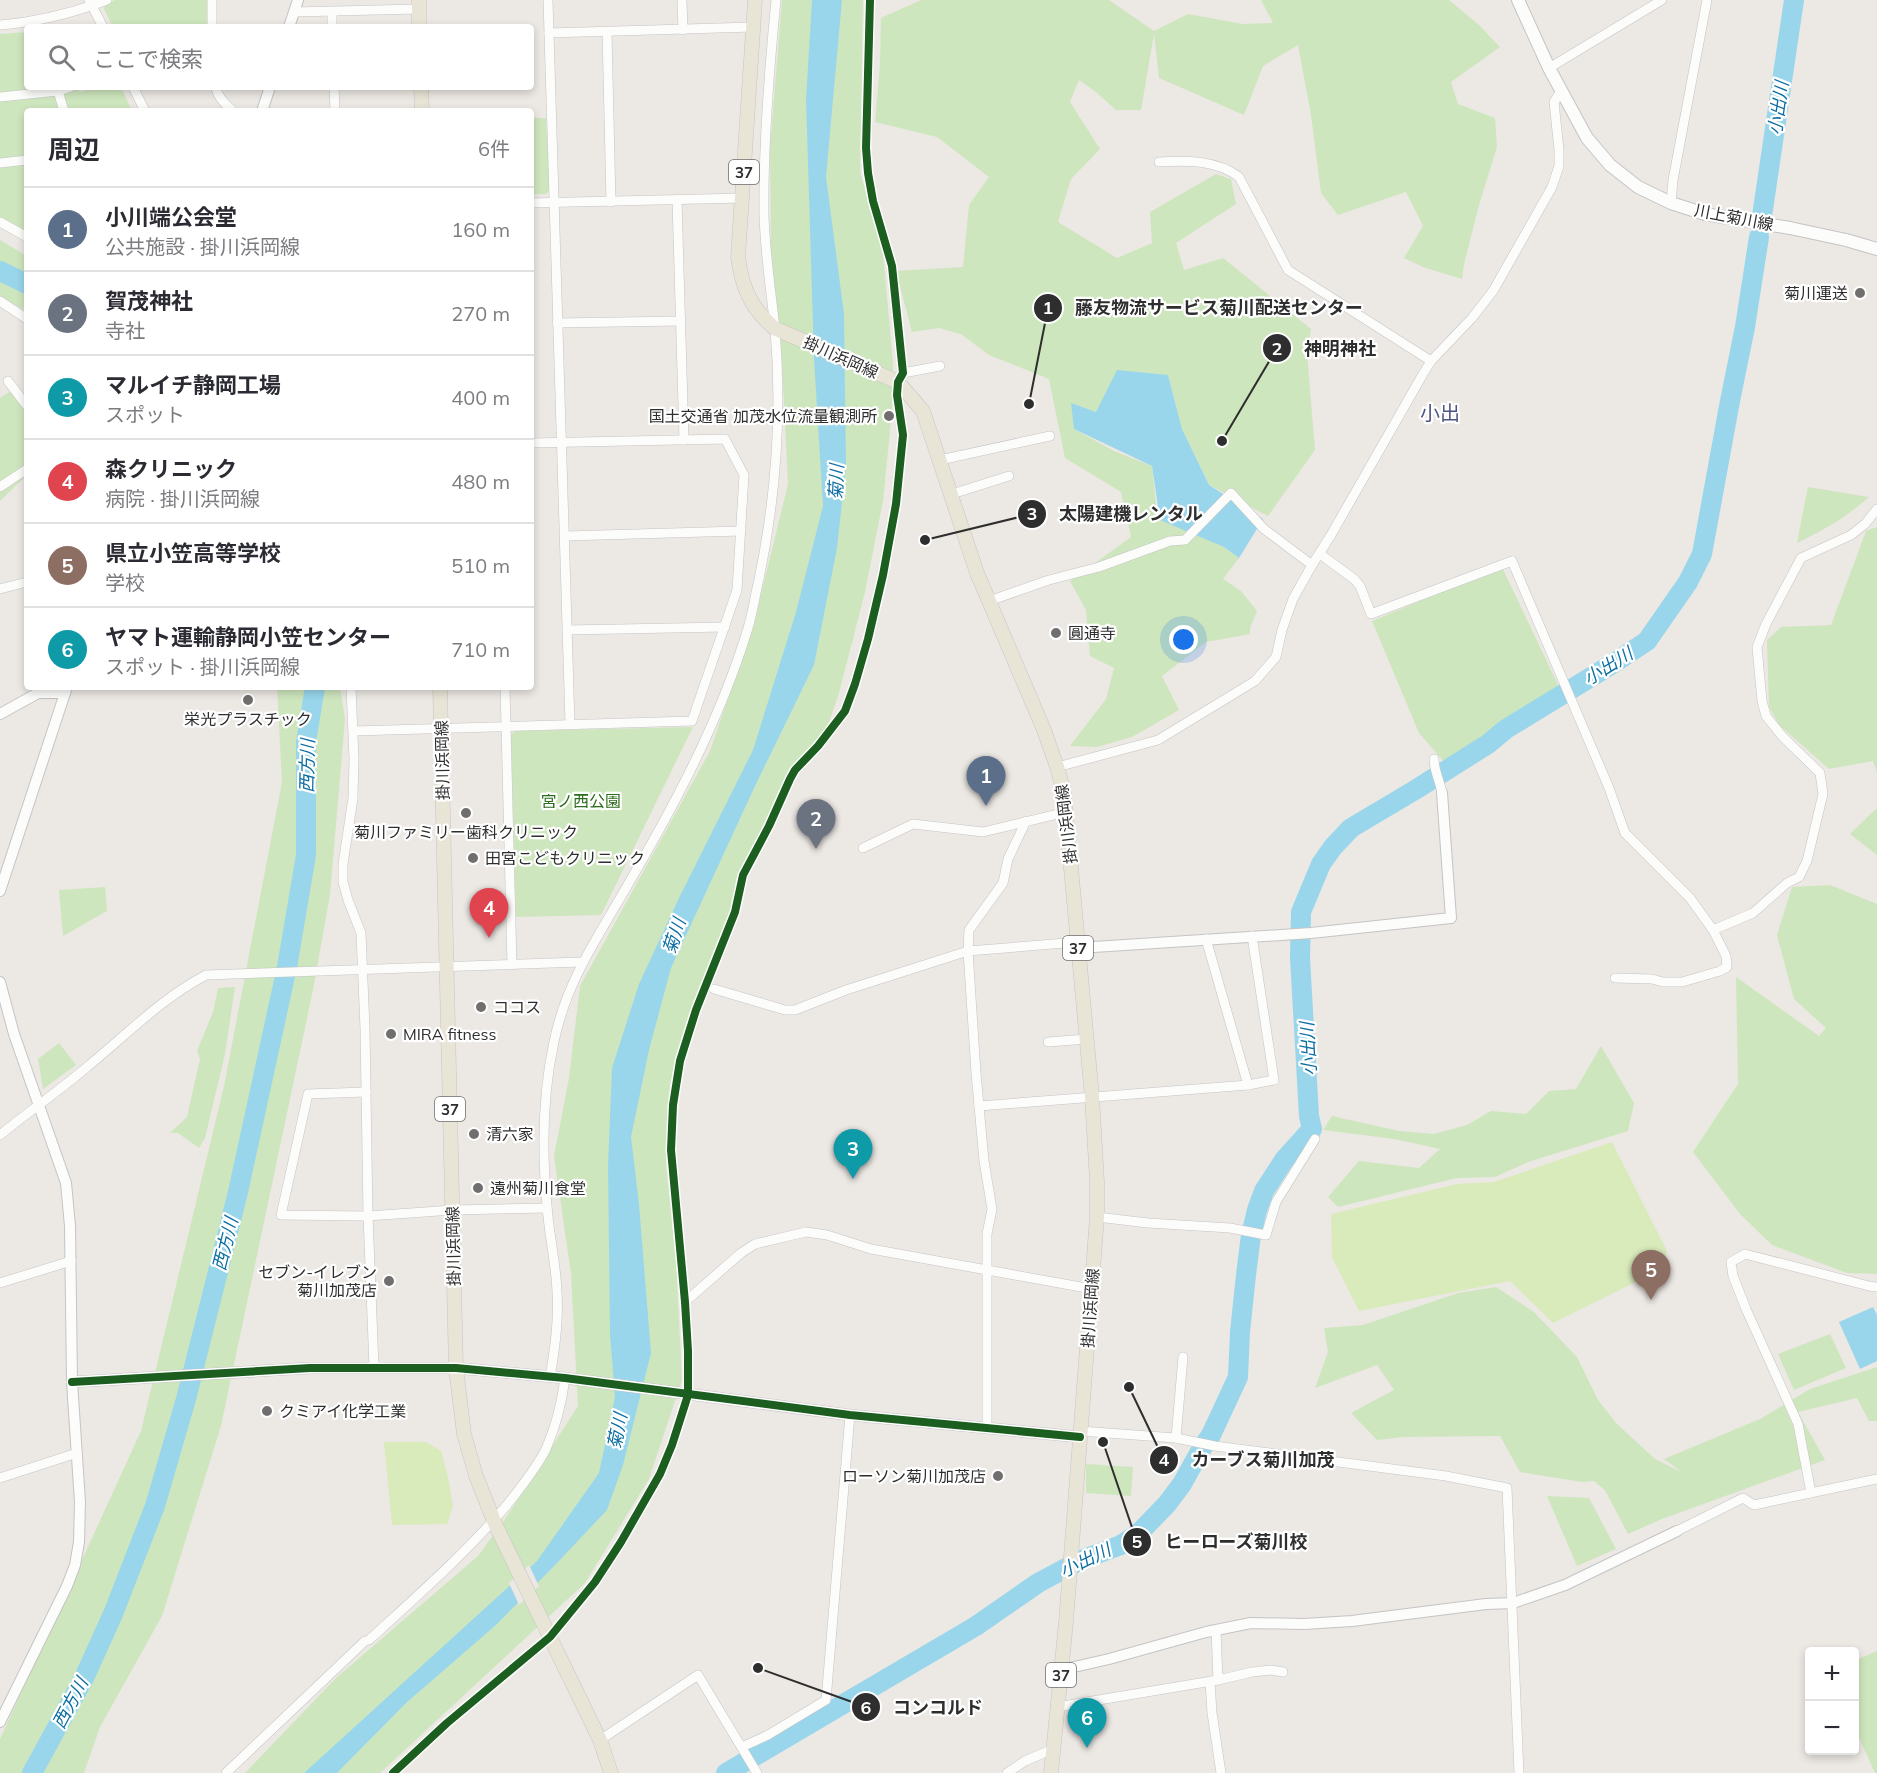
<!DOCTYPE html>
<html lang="ja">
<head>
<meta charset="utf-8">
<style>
	:root { --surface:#fff; --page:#f7f7f7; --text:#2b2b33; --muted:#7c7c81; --line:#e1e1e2; --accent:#706f6e }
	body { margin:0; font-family:Mulish,"Noto Sans JP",sans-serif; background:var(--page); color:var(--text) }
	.controls { position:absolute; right:18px; bottom:18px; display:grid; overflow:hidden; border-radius:6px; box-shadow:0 3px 9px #0003 }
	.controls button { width:54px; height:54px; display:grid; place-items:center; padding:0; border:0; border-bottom:2px solid var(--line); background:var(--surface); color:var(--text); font:30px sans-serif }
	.you { position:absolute; left:1184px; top:640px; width:21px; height:21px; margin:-15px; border:4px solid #fff; border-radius:50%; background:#1a73e8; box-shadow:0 0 0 9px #1a73e833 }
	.badge { display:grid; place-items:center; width:39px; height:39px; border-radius:50%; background:var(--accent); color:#fff; font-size:20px; font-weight:700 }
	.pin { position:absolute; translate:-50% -50px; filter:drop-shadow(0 2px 3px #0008) }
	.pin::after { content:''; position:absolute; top:32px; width:21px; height:18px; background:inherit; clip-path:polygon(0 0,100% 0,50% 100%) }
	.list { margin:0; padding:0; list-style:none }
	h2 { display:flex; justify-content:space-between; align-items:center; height:78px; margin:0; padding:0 24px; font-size:26px }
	h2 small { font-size:20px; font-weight:400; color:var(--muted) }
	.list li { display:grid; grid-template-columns:39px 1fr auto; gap:18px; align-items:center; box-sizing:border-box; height:84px; padding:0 24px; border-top:2px solid var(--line) }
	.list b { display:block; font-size:22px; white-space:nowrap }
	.list p { margin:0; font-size:20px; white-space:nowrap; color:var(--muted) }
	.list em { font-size:20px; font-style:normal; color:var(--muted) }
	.icon { flex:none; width:33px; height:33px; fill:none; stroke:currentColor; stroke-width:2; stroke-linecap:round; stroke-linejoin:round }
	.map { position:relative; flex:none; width:1877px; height:1773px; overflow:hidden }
	.search { position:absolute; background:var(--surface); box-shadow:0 3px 9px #0003; left:24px; top:24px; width:510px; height:66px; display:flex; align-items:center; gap:15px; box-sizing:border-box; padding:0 21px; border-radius:6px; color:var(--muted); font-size:22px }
	.panel { position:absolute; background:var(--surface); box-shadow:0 3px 9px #0003; left:24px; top:108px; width:510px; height:582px; border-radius:6px }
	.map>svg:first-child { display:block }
</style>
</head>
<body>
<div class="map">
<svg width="1877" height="1773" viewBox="0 0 1877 1773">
	<rect width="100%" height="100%" fill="#ece8e4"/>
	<g fill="#cee6be">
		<polygon points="115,0 209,0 209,27 113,27 104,9 105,4"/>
		<polygon points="782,0 863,0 860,172 883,253 893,363 892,411 883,501 865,592 839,693 828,725 821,736 787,776 737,879 733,906 684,1030 670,1083 666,1165 676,1260 682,1380 649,1479 585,1583 380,1773 245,1773 336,1678 478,1556 507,1516 578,1406 571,1274 554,1156 569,1078 580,986 710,751 755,619 788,484 781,343 771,253 770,148"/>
		<polygon points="921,0 1109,0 1154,31 1188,14 1243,24 1273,23 1261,0 1449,0 1478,24 1500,47 1451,82 1458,104 1495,118 1497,147 1479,205 1464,264 1462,279 1423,267 1404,258 1423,226 1406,192 1338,215 1321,193 1311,115 1298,45 1263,66 1244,115 1159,78 1154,34 1141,110 1116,110 1096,92 1079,80 1070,102 1100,149 1071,179 1058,222 1117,258 1152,243 1150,212 1216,174 1231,179 1236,204 1176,243 1184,270 1223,258 1311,329 1307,353 1315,450 1268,516 1209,485 1182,429 1168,375 1096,412 1072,404 1074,429 1114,451 1152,466 1157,514 1224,547 1239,558 1223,579 1241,591 1257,611 1250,628 1250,634 1206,642 1162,676 1179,710 1132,737 1097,747 1070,746 1106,699 1114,668 1090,656 1086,610 1070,581 1131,537 1121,492 1065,458 1049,379 989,355 961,334 939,328 912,332 896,271 963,267 969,205 989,177 937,137 875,122 880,64 881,18"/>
		<polygon points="27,32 27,87 78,87 80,92 96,87 121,87 132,111 27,111 27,236 0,220 0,34"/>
		<polygon points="531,118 546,118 550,190 546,194 531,194"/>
		<polygon points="0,240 27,256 27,311 0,297"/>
		<polygon points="14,389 27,406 27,475 0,501 0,398"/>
		<path d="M1808 487 1869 497C1847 517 1824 530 1797 543Z"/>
		<polygon points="1877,527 1877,773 1873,761 1829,769 1779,725 1769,707 1767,640 1781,627 1831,625 1866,531"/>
		<polygon points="1502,567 1559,687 1445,763 1419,733 1372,621"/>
		<polygon points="277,687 340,687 345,719 330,895 313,990 221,1426 162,1616 100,1727 84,1773 0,1773 0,1739 141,1431 224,1086 282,782"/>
		<polygon points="693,727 601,915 516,917 511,735 515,731"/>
		<polygon points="1877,808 1877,855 1850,834"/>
		<polygon points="1830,885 1877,904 1877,1274 1847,1273 1772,1245 1740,1214 1693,1152 1738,1084 1736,977 1819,1036 1826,1028 1794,999 1777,935 1792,887"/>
		<polygon points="105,887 107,911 63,936 59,890"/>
		<polygon points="235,987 225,1054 205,1138 199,1148 178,1133 170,1133 187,1117 200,1059 197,1051 213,1012 218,988"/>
		<polygon points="59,1043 76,1065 43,1089 38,1059"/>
		<polygon points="1601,1046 1634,1103 1628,1131 1528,1162 1495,1177 1457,1178 1338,1207 1328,1197 1359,1161 1419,1168 1440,1149 1394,1139 1323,1130 1332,1116 1399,1131 1434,1134 1467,1125 1491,1111 1526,1114 1549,1091 1576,1089"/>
		<polygon points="1496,1287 1534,1312 1577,1357 1598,1400 1616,1423 1655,1459 1683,1473 1664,1459 1760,1419 1810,1389 1877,1367 1877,1421 1869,1421 1857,1398 1798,1412 1825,1460 1662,1519 1628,1534 1605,1490 1594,1481 1582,1482 1520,1472 1500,1436 1404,1437 1377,1440 1351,1413 1394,1390 1377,1365 1315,1388 1328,1352 1324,1328 1363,1325 1458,1293"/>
		<polygon points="1830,1334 1846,1368 1794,1390 1778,1354"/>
		<polygon points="1086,1464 1133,1467 1131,1496 1086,1493"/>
		<polygon points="1547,1496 1589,1498 1616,1549 1577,1566"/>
		<polygon points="1877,1651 1877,1773 1875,1773 1855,1729 1854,1661"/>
	</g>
	<g fill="#d9eabb">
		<polygon points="1612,1142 1667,1251 1662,1269 1553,1323 1510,1281 1359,1311 1332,1257 1331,1214 1457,1184 1494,1182"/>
		<polygon points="426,1442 441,1451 448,1477 453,1506 447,1524 392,1525 384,1442"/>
	</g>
	<g fill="#99d6ec">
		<polygon points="812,0 842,0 826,177 844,314 846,466 837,548 814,665 755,786 671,968 649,1050 631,1137 639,1204 651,1353 623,1465 607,1510 558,1562 496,1625 406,1703 337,1773 304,1773 537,1561 599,1473 615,1397 610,1335 608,1166 612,1068 639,984 679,898 753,750 796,612 823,506 814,359 806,99"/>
		<polygon points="1117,370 1168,375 1182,429 1209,485 1263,519 1239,558 1224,547 1160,520 1152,466 1074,429 1071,403 1096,412"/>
		<polygon points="1873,1307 1877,1315 1877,1361 1860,1369 1839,1322"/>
	</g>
	<polygon fill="#ece8e4" points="529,1565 539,1586 519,1605 509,1583"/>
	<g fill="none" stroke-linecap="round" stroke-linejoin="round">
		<g stroke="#99d6ec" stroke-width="20">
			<polyline points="1762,216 1794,0"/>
			<polyline points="0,271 27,284"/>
			<polyline points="32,1773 84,1678 113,1614 155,1506 186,1399 238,1192 287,967 306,855 306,742 315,687"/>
			<polyline points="726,1773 976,1626 1038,1583 1081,1560 1121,1545 1138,1534 1167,1504 1182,1484 1202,1448 1211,1435 1238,1377 1240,1332 1246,1275 1251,1235 1257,1210 1264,1191 1284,1160 1312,1129 1309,1116 1300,958 1301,912 1321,864 1333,847 1351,828 1415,790 1488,744 1506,729 1614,663 1647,641 1688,582 1702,554 1730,401 1745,327 1759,237"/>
		</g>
		<g stroke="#c5c4c5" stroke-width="10">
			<g id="minor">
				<polyline points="89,0 103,27"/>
				<polyline points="212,0 212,27"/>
				<polyline points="548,0 570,724"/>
				<polyline points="682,0 683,30"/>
				<polyline points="294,12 419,9"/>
				<polyline points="332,12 332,27"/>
				<path d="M0 25C36 22 73 13 107 0"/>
				<polyline points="549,33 753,27"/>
				<polyline points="607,33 611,202"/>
				<polyline points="1549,68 1662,0"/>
				<polyline points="133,87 145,111"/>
				<path d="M216 87C217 97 226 105 233 111"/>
				<polyline points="334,87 335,111"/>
				<polyline points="58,91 64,111"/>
				<polyline points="0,97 58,91 71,87"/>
				<path d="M1159 162C1185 160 1217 160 1239 177L1288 270 1431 361"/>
				<polyline points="0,163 27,160"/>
				<polyline points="677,200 684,440"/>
				<polyline points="531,203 743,198"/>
				<polyline points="1671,203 1673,180 1707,0"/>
				<polyline points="0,222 27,237"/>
				<polyline points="0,301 27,319"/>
				<polyline points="557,323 681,321"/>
				<polyline points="903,373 940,366"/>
				<polyline points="8,381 27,406"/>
				<polyline points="940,460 1050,436"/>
				<polyline points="0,487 27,469"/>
				<polyline points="952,494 1009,476"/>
				<polyline points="565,536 741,531"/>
				<polyline points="1320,554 1354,579 1360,586 1371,614 1512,561 1609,788 1625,833 1690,898 1713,930"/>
				<polyline points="0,589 27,582"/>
				<polyline points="989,601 1049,580 1099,567 1170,541 1185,540 1231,493 1264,529 1312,565"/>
				<polyline points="567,630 725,627"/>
				<polyline points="351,687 354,759 353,798 343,864 343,882 348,900 361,933 365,1029 368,1216 374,1367"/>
				<polyline points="505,687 512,965"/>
				<polyline points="354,731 692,721 737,590 744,475 725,439 531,443"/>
				<path d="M1434 759C1434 771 1440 781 1442 793"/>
				<polyline points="1057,767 1158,740 1255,681 1276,657 1282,630 1293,599 1312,565 1331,535 1423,374 1431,361 1472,318 1493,291 1552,187 1559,166 1559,150 1554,102 1561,91"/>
				<polyline points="863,848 913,824 983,832 1066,812"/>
				<polyline points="1206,939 1248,1085"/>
				<polyline points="1615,978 1652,979 1663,982 1682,982 1720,971 1727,967 1726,956 1713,930 1753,913 1787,883 1799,877 1807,861 1823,794 1820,773 1782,736 1766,716 1762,701 1757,647 1766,624 1801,558 1851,535 1865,524 1877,509"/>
				<polyline points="714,989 785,1010 795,1010 846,990 968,951 1078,942"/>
				<polyline points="1048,1042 1087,1039"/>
				<polyline points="366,1092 308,1094 281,1215 368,1216 453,1210 547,1208"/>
				<polyline points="979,1106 1248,1085 1274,1080 1252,936"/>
				<path d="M0 1135C28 1112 59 1091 87 1067 125 1036 162 998 206 975L582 962"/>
				<polyline points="1097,1217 1148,1223 1230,1228 1266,1235 1276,1202 1315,1139"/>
				<polyline points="0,1283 71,1261"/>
				<polyline points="685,1302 741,1253 755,1244 806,1232 827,1235 871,1249 1092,1289"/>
				<path d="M550 1377C555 1349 559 1321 557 1292 556 1263 549 1235 547 1206 542 1152 542 1096 554 1042 566 981 600 934 630 881 677 801 721 717 748 628 753 612 755 595 759 579 776 497 782 412 775 329 771 291 765 253 764 215 763 143 769 71 776 0"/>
				<polyline points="987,1428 987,1234 992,1209 984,1161 976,1073 968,951 969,930 1003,883 1008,859 1026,821"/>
				<polyline points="1080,1431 1176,1438 1215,1446 1446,1476 1507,1488 1519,1773"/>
				<polyline points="1176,1438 1183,1357"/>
				<polyline points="0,1478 77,1453"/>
				<polyline points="1811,1493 1798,1424 1746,1309 1733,1276 1731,1262 1745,1254 1869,1286 1877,1287"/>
				<polyline points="1677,1531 1743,1498 1754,1505 1877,1479"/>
				<polyline points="1216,1630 1218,1680"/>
				<polyline points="1210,1681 1212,1713 1221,1773"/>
				<polyline points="1057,1707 1218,1680 1252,1672 1271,1670 1283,1672"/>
				<polyline points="600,1740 698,1675 757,1773"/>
				<polyline points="742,1747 768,1735 826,1700 850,1415"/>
				<path d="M226 1773 365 1641 369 1640C417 1596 465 1554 507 1505 521 1487 536 1469 546 1449 556 1426 562 1402 565 1378"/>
				<polyline points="393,1773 447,1723 550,1637 595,1582 621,1542 660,1474 672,1445 688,1395 688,1351 685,1302 671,1150 673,1105 680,1061 696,1010 735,912 743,875 769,826 790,779 795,770 818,746 845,711 855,684 868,639 883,575 896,504 903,435 897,395 898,382 903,373 892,266 873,201 868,173 866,148 870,0"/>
				<polyline points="1007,1773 1025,1761 1053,1749"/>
			</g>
		</g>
		<g stroke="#c5c4c5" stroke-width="12">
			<g id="tertiary">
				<polyline points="289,27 298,0"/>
				<polyline points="262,111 270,87"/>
				<polyline points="0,714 38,693 65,693"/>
				<polyline points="0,891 67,687"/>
				<polyline points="1078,948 1311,933 1451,918 1442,793"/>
				<polyline points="0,982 14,1034 66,1183 70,1226 72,1382 80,1502 79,1542 75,1565 67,1586 0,1722"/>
				<polyline points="72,1382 310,1368 456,1368 565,1378 850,1415 1080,1437"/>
				<polyline points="1061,1670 1109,1659 1206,1632 1251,1623 1304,1624 1352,1621 1486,1604 1513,1603 1565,1585 1677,1531"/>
			</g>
		</g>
		<g stroke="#c5c4c5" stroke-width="14">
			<polyline id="secondary" points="1518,0 1549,68 1587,138 1610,165 1638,187 1671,203 1705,214 1790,228 1846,240 1877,249"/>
		</g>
		<g stroke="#c6c5c4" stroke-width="15">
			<g id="primary">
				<polyline points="419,0 419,27"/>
				<path d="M755 0 738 257C742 288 751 308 774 328L898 382 923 411 977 573 1044 730 1057 767 1064 792 1092 1097 1097 1182V1217L1066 1622 1051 1773"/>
				<polyline points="421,87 422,111"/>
				<polyline points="440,687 456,1368 464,1434 476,1476 496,1526 600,1740 611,1773"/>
			</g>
		</g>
		<use href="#minor" stroke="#fcfcfb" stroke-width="9"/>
		<use href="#tertiary" stroke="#fcfcfb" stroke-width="10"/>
		<use href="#secondary" stroke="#fcfcfb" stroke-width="12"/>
		<use href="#primary" stroke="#e8e4d6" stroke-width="14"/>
		<g stroke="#fff" stroke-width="11">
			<g id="cycleway">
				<polyline points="72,1382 310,1368 456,1368 565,1378 850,1415 1080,1437"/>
				<polyline points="393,1773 447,1723 550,1637 595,1582 621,1542 660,1474 672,1445 688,1395 688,1351 685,1302 671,1150 673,1105 680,1061 696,1010 735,912 743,875 769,826 790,779 795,770 818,746 845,711 855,684 868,639 883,575 896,504 903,435 897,395 898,382 903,373 892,266 873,201 868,173 866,148 870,0"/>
			</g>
		</g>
		<use href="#cycleway" stroke="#1b5e20" stroke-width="8"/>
	</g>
	<g fill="#706f6e" stroke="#fff" stroke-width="2">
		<circle cx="1860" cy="293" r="6"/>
		<circle cx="889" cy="416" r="6"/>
		<circle cx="1056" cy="633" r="6"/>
		<circle cx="248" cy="700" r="6"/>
		<circle cx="466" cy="813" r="6"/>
		<circle cx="473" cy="858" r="6"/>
		<circle cx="481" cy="1007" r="6"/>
		<circle cx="391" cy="1034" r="6"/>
		<circle cx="474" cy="1134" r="6"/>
		<circle cx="478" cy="1188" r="6"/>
		<circle cx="389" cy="1281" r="6"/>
		<circle cx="267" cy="1411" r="6"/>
		<circle cx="998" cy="1476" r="6"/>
	</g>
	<g text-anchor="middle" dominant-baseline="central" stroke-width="4.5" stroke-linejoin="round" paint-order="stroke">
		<g fill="#fff" stroke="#6d6d6d" stroke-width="1.5">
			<rect x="729" y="160" width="30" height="24" rx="4.5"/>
			<rect x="1063" y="936" width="30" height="24" rx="4.5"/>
			<rect x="435" y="1097" width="30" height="24" rx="4.5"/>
			<rect x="1046" y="1663" width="30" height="24" rx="4.5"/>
		</g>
		<g font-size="15" font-weight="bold" fill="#2e2e2e">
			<text x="744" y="172">37</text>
			<text x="1078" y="948">37</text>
			<text x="450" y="1109">37</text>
			<text x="1061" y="1675">37</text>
		</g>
		<g font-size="16" fill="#2e2e2e" stroke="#fff">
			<text transform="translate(1734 217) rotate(11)">川上菊川線</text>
			<text transform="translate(841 357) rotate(24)">掛川浜岡線</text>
			<text transform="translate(442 760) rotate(-91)">掛川浜岡線</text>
			<text transform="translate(1066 824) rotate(-97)">掛川浜岡線</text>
			<text transform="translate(453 1246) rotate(-91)">掛川浜岡線</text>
			<text transform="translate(1090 1308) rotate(-86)">掛川浜岡線</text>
		</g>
		<g font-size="16" fill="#2e2e2e" stroke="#fff" text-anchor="start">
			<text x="1848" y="293" text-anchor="end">菊川運送</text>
			<text x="877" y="416" text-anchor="end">国土交通省 加茂水位流量観測所</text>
			<text x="1068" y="633">圓通寺</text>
			<text x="248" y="719" text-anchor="middle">栄光プラスチック</text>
			<text x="466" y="832" text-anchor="middle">菊川ファミリー歯科クリニック</text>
			<text x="485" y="858">田宮こどもクリニック</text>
			<text x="493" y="1007">ココス</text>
			<text x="403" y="1034">MIRA fitness</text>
			<text x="486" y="1134">清六家</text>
			<text x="490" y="1188">遠州菊川食堂</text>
			<text x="377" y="1272" text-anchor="end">セブン-イレブン<tspan x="377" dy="18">菊川加茂店</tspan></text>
			<text x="279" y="1411">クミアイ化学工業</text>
			<text x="986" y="1476" text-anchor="end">ローソン菊川加茂店</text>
		</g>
		<g font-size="16" fill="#2c6e1b" stroke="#fff">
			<text x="581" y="801">宮ノ西公園</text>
		</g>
		<g font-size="18" font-style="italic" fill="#0d6fa3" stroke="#fff">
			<text transform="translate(1778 108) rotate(-82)">小出川</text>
			<text transform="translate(836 482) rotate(-88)">菊川</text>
			<text transform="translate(1608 666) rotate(-32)">小出川</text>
			<text transform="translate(307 766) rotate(-89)">西方川</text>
			<text transform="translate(674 936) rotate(-72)">菊川</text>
			<text transform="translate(1308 1049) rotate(-93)">小出川</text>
			<text transform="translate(225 1244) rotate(-76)">西方川</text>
			<text transform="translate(617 1431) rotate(-79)">菊川</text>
			<text transform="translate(1085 1560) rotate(-26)">小出川</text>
			<text transform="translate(70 1703) rotate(-62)">西方川</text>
		</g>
		<g font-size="20" fill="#4d5680" stroke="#fff">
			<text x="1440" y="412">小出</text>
		</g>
	</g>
	<path fill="none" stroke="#2e2e2e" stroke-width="2" d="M1029 404L1048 308M1222 441L1277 348M925 540L1032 514M1129 1387L1164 1460M1103 1442L1137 1542M758 1668L866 1707"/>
	<g fill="#2e2e2e" stroke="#fff" stroke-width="2">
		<circle cx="1029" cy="404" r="6"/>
		<circle cx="1222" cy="441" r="6"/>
		<circle cx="925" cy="540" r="6"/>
		<circle cx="1129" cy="1387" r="6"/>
		<circle cx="1103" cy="1442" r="6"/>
		<circle cx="758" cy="1668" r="6"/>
		<circle cx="1048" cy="308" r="15"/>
		<circle cx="1277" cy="348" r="15"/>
		<circle cx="1032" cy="514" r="15"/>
		<circle cx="1164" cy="1460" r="15"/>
		<circle cx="1137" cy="1542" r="15"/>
		<circle cx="866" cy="1707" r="15"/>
	</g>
	<g font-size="18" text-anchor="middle" font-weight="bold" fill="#fff">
		<text x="1048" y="314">1</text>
		<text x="1277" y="355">2</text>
		<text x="1032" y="520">3</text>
		<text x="1164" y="1466">4</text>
		<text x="1137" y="1548">5</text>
		<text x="866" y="1714">6</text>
	</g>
	<g font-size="18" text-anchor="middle" font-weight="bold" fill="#2e2e2e" stroke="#fff" stroke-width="4.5" stroke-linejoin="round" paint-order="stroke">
		<text x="1219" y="314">藤友物流サービス菊川配送センター</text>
		<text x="1340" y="355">神明神社</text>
		<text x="1131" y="520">太陽建機レンタル</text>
		<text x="1263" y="1466">カーブス菊川加茂</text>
		<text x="1236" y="1548">ヒーローズ菊川校</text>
		<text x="938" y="1714">コンコルド</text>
	</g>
</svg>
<div class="controls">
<button>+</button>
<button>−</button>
</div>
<div class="you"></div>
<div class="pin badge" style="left:986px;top:806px;background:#5c6f8a">1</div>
<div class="pin badge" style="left:816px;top:849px;background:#6b7280">2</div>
<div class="pin badge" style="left:853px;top:1179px;background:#0f9aa8">3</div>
<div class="pin badge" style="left:489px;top:938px;background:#e0444e">4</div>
<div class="pin badge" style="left:1651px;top:1300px;background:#8d6e63">5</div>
<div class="pin badge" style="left:1087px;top:1748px;background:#0f9aa8">6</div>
<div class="search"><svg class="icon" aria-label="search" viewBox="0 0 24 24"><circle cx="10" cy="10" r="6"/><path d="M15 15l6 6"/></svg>ここで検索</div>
<section class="panel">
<h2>周辺<small>6件</small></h2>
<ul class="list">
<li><span class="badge" style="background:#5c6f8a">1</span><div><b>小川端公会堂</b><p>公共施設 · 掛川浜岡線</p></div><em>160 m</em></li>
<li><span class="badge" style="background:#6b7280">2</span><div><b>賀茂神社</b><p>寺社</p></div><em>270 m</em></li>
<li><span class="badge" style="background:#0f9aa8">3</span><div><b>マルイチ静岡工場</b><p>スポット</p></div><em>400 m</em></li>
<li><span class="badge" style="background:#e0444e">4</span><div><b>森クリニック</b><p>病院 · 掛川浜岡線</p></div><em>480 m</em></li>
<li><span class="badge" style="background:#8d6e63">5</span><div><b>県立小笠高等学校</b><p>学校</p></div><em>510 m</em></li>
<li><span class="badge" style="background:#0f9aa8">6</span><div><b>ヤマト運輸静岡小笠センター</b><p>スポット · 掛川浜岡線</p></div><em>710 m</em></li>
</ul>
</section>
</div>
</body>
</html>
